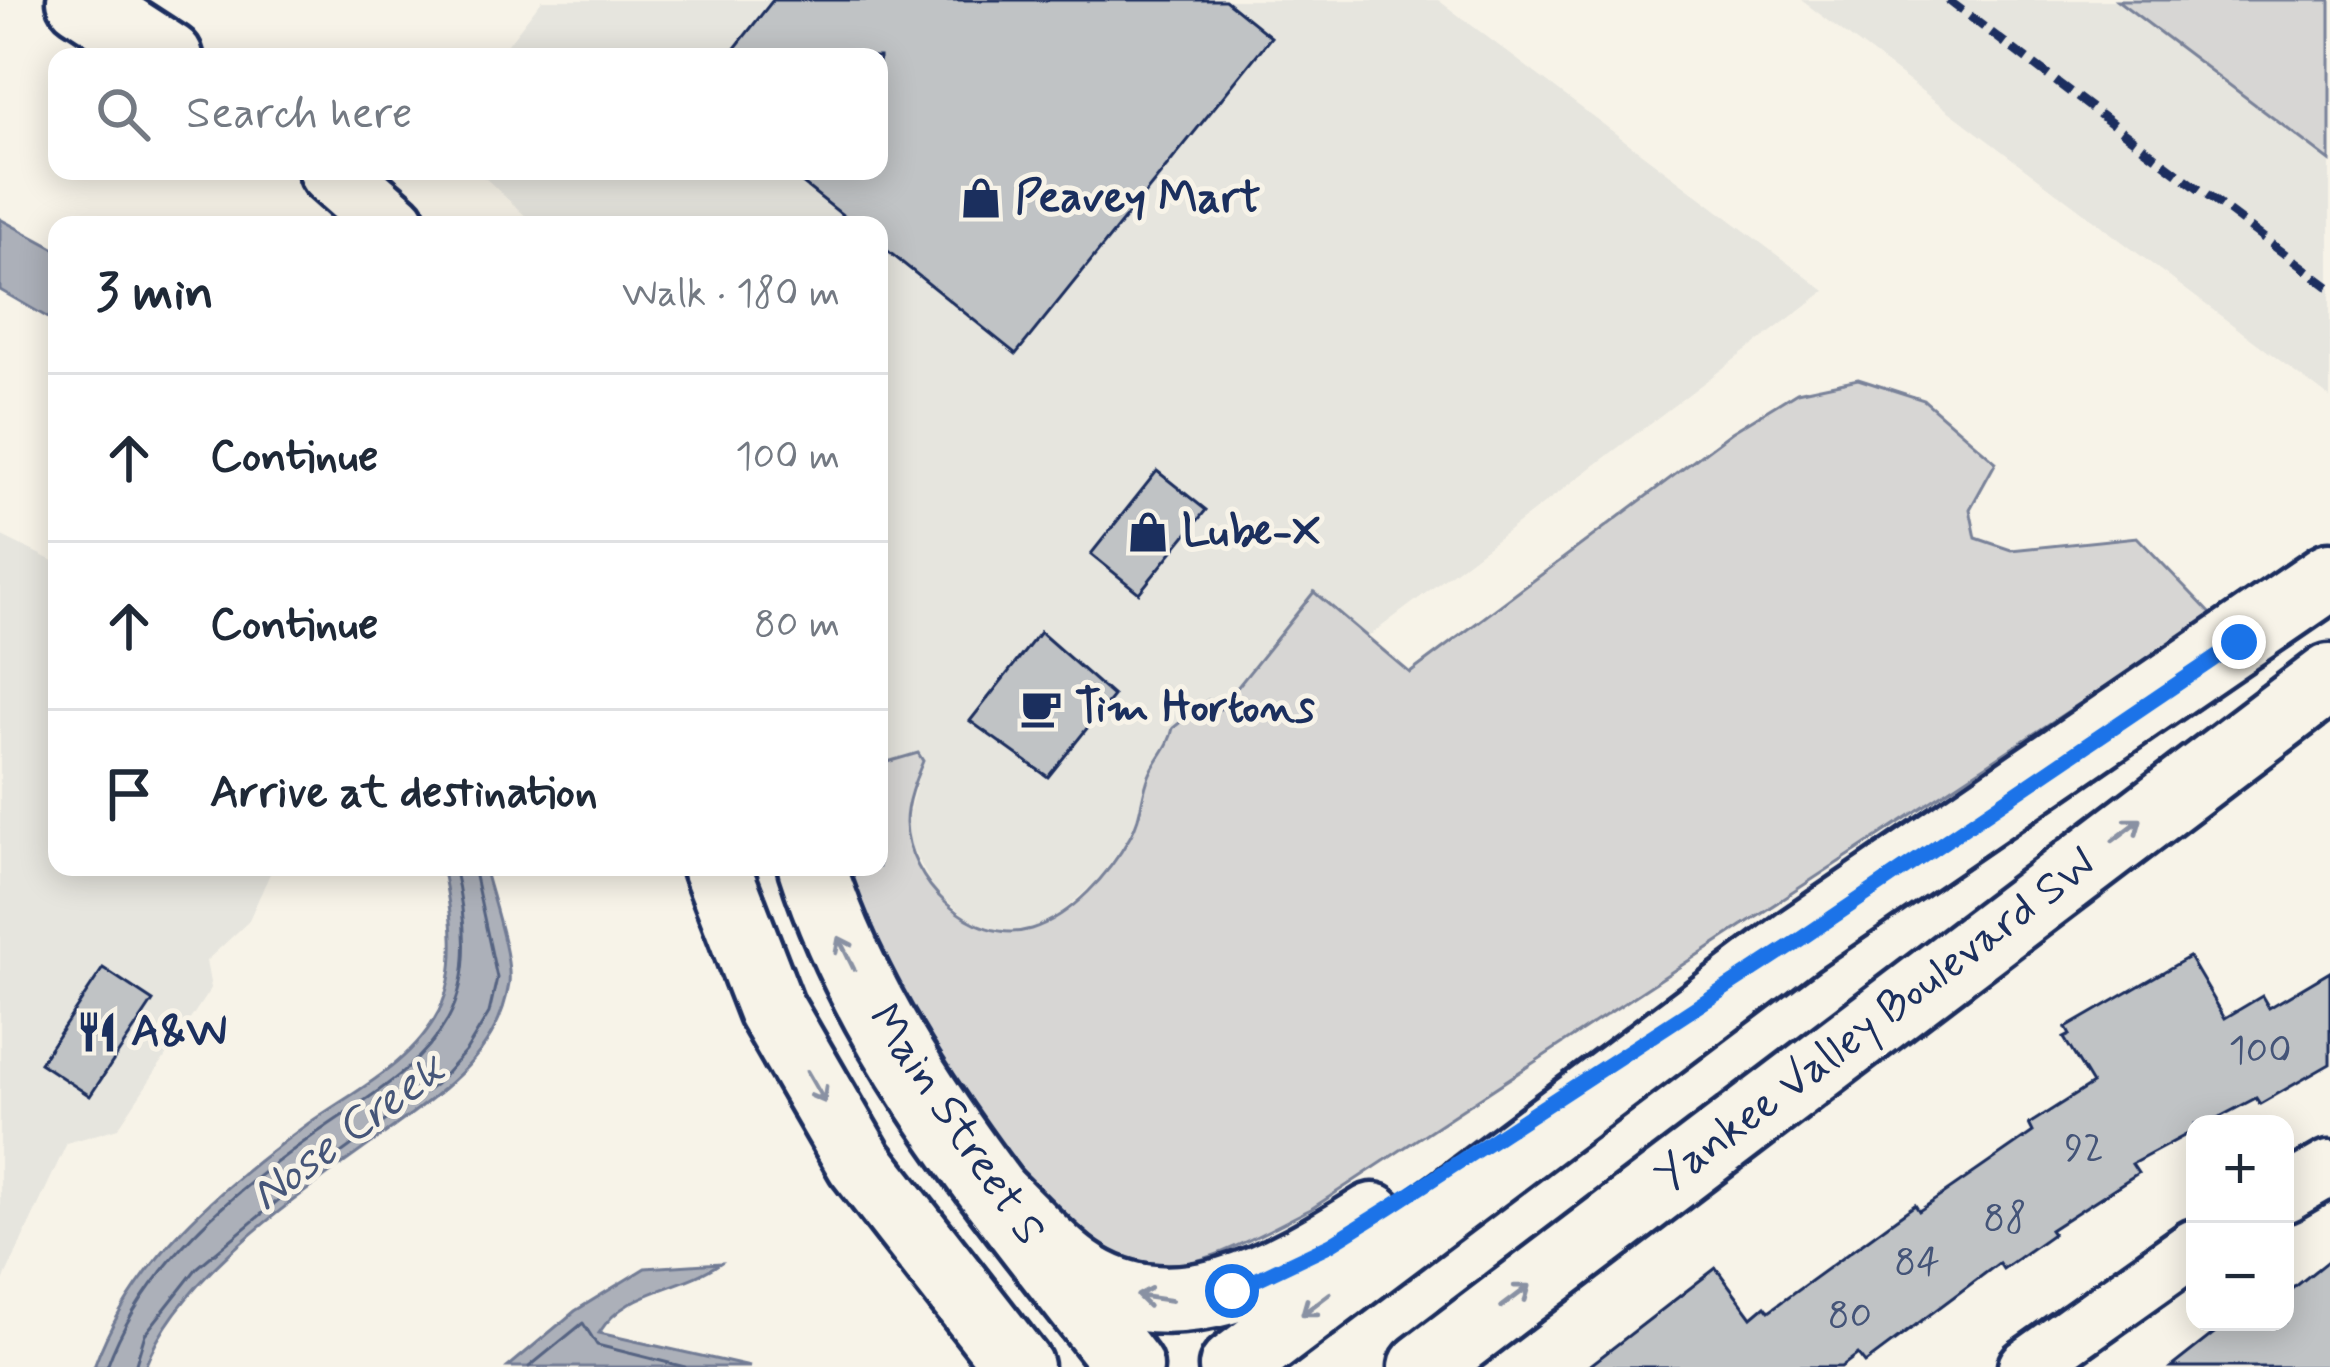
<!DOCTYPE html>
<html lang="en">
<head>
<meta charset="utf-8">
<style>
	:root { --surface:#fff; --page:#f6f6f7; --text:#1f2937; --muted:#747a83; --line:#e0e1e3 }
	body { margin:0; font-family:Mynerve,sans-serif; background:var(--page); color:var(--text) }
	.controls { position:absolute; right:36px; bottom:36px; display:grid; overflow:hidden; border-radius:24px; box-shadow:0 6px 30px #0003 }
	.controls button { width:108px; height:108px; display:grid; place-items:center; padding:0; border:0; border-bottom:3px solid var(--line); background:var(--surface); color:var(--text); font:60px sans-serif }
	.stop { position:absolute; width:36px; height:36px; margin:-27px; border:9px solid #1a73e8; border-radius:50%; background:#fff }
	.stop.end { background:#1a73e8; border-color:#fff; box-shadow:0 3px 12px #0008 }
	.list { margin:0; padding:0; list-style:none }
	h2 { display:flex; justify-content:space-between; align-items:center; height:156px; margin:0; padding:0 48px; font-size:51px }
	h2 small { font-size:39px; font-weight:400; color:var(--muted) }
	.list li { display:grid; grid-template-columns:78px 1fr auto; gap:36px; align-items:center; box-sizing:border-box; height:168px; padding:0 48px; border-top:3px solid var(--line) }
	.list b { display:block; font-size:45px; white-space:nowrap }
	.list em { font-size:39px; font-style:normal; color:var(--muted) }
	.icon { flex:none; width:66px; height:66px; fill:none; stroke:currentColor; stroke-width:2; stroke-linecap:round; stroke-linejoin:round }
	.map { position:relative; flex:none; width:2330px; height:1367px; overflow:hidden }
	.search { position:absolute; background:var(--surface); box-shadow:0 6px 30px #0003; left:48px; top:48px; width:840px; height:132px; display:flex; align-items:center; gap:30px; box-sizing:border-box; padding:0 42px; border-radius:24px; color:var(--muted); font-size:45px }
	.panel { position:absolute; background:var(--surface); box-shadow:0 6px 30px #0003; left:48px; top:216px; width:840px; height:660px; border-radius:24px }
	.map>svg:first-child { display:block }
</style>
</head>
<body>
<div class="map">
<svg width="2330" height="1367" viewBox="0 0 2330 1367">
	<rect width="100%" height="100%" fill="#f7f3e8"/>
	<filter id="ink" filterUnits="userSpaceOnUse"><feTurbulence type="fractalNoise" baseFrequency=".00833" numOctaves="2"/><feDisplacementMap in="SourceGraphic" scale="24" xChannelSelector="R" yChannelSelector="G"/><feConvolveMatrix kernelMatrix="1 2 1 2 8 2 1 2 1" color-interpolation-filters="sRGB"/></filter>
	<g filter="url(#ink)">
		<g fill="#e6e5de">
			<polygon points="542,0 1438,0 1825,291 1369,636 1313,593 1219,710 1173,728 1169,746 1149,776 1132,834 1097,881 1054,919 1027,930 999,930 971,921 935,891 909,842 906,825 922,761 917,753 883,764 879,752 879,225 535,225 478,171 879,171 879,57 498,57"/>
			<polygon points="1801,0 2117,0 2330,161 2330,398"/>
			<polygon points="0,535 57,563 57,867 273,867 248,922 206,961 211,988 118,1128 67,1143 0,1288"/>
		</g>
		<g fill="#d7d6d4" stroke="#798299" stroke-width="3">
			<polygon points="2117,0 2330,0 2330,161"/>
			<path d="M1858 379 1924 400 1996 462 1970 509 1976 538 2011 550 2137 537 2213 616 1311 1209C1259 1234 1198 1274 1138 1267 1058 1258 921 1040 887 970 871 937 859 901 846 867H879V752L884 763 918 753 923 761C915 780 906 802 906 823 907 879 972 947 1031 929 1072 916 1109 874 1130 837 1142 817 1141 796 1149 776 1156 758 1169 748 1173 728L1208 700 1220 709 1314 592 1410 673 1732 432 1797 392Z"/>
		</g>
		<g fill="#acb0b9" stroke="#727c95" stroke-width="3">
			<polygon points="0,219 57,250 57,323 0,290"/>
			<path d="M442 867H484C491 895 512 957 509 983 498 1059 434 1097 377 1139 299 1196 179 1275 145 1367H94C132 1262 221 1187 309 1123 356 1090 412 1064 439 1011 460 968 452 912 442 867Z"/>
			<path d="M720 1263C680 1291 626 1289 599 1333L750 1367H508L575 1311 645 1268Z"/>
		</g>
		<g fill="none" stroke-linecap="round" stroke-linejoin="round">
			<g stroke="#556382" stroke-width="3">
				<path d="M107 1367C143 1266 233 1192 318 1132 366 1098 418 1072 448 1019 472 975 466 915 454 867"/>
				<polyline points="135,1367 145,1334 197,1268 294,1187 436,1084 466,1051 489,1013 497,978 473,867"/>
				<polyline points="529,1367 583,1323 597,1345 685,1367"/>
			</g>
		</g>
		<g fill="#c0c3c5" stroke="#1b2f5e" stroke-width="3">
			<polygon points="773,0 1225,0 1271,37 1016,354 879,244 879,225 855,225 787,171 879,171 879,57 728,57"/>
			<polygon points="1157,471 1206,510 1139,593 1091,554"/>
			<polygon points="1040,632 1113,696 1048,777 970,721"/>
			<polygon points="2189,957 2225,1018 2262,996 2269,1008 2330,972 2330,1064 2260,1104 2256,1098 2206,1124 2195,1124 2195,1130 2132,1164 2138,1173 2050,1230 2053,1234 2003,1269 1999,1263 1865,1363 1858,1354 1841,1367 1588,1367 1716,1268 1752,1317 1765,1306 1769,1311 1915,1205 1919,1211 2033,1132 2029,1124 2092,1084 2064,1038 2070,1035 2066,1028"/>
			<polygon points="103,968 153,1001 90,1096 40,1063"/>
			<polygon points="2330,1259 2330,1367 2171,1367 2228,1322 2285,1322 2285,1295"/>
		</g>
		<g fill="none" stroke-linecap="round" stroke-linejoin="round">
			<g stroke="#1b2f5e" stroke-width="63">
				<g id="minor">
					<polyline points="2285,1194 2330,1168"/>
					<polyline points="2026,1367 2195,1247"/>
				</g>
			</g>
			<g stroke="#1b2f5e" stroke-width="75">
				<g id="secondary">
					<polyline points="81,0 169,57"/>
					<polyline points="332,171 393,225"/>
					<polyline points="716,867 771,1009 860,1163 1019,1367"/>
					<path d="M812 867C871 1054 1011 1214 1129 1367"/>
					<path d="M996 1195C1020 1218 1043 1244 1069 1265 1167 1343 1284 1273 1373 1217"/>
					<polyline points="1233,1367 1799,940 2330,576"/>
					<polyline points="1423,1367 2330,678"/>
				</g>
			</g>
			<use href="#minor" stroke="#f7f3e8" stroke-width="54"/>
			<use href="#secondary" stroke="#f7f3e8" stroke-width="66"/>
			<polyline stroke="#1b2f5e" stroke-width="9" stroke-dasharray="18 9" stroke-linecap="butt" points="1948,0 2330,288"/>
		</g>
		<defs><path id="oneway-shaft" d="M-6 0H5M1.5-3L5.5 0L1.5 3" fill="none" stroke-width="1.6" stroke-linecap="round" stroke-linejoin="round" transform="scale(3)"/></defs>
		<g stroke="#8991a3">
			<use href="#oneway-shaft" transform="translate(2127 830) rotate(-37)"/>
			<use href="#oneway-shaft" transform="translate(846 953) rotate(-116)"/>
			<use href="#oneway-shaft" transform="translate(816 1087) rotate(60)"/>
			<use href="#oneway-shaft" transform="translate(1516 1296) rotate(-37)"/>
			<use href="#oneway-shaft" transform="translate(1154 1298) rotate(-172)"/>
			<use href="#oneway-shaft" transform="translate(1316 1304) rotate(143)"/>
		</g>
	</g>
	<g fill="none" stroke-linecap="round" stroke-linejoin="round" filter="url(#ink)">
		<polyline stroke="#1a73e8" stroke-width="15" points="1232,1291 1331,1244 1390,1207 1799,940 2239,642"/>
	</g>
	<defs>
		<g id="shop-bare" transform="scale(3.24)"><path d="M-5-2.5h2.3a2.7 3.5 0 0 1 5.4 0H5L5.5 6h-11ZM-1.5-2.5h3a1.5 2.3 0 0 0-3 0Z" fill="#1b2f5e" stroke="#f7f3e8" stroke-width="2.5" paint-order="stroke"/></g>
		<g id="cafe-bare" transform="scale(3.24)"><path d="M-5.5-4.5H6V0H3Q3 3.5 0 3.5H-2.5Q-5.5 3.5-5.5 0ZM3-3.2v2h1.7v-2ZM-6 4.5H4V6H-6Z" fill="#1b2f5e" stroke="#f7f3e8" stroke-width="2.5" paint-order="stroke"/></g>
		<g id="restaurant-bare" transform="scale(3.24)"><path d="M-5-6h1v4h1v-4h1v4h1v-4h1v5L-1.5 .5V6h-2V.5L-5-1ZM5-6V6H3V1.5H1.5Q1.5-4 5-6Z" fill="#1b2f5e" stroke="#f7f3e8" stroke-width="2.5" paint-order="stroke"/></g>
	</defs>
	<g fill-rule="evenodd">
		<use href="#shop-bare" x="981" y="198"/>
		<use href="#shop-bare" x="1148" y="532"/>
		<use href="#cafe-bare" x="1041" y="708"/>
		<use href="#restaurant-bare" x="97" y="1032"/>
	</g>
	<g text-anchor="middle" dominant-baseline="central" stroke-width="10" stroke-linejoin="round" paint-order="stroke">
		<g font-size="39" fill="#445478">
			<text x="2260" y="1051">100</text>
			<text x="2084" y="1149">92</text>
			<text x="2005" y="1219">88</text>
			<text x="1917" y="1263">84</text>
			<text x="1850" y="1316">80</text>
		</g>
		<g font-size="45" font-weight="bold" fill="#1b2f5e" stroke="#f7f3e8" text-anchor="start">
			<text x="1015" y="198">Peavey Mart</text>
			<text x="1182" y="532">Lube-X</text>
			<text x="1075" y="708">Tim Hortons</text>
			<text x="131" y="1032">A&amp;W</text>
		</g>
		<g font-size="45" fill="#1b2f5e" stroke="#f7f3e8">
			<text transform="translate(1876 1021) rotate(-37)">Yankee Valley Boulevard SW</text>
			<text transform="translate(956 1125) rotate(56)">Main Street S</text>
		</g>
		<g font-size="48" font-style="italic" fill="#465679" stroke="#f7f3e8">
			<text transform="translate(348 1133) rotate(-37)">Nose Creek</text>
		</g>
	</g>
</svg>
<div class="controls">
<button>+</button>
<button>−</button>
</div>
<div class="stop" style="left:1232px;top:1291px"></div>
<div class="stop end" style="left:2239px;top:642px"></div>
<div class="search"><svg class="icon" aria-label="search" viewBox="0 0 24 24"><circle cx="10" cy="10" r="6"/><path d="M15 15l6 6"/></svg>Search here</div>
<section class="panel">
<h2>3 min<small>Walk · 180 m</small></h2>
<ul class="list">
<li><svg class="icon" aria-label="ahead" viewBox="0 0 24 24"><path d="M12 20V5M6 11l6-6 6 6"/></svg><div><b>Continue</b></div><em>100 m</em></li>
<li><svg class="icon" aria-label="ahead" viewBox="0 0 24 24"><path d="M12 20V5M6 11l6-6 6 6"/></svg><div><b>Continue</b></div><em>80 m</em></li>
<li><svg class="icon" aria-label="arrive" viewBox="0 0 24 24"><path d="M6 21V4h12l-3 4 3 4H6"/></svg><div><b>Arrive at destination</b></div></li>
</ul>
</section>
</div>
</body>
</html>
